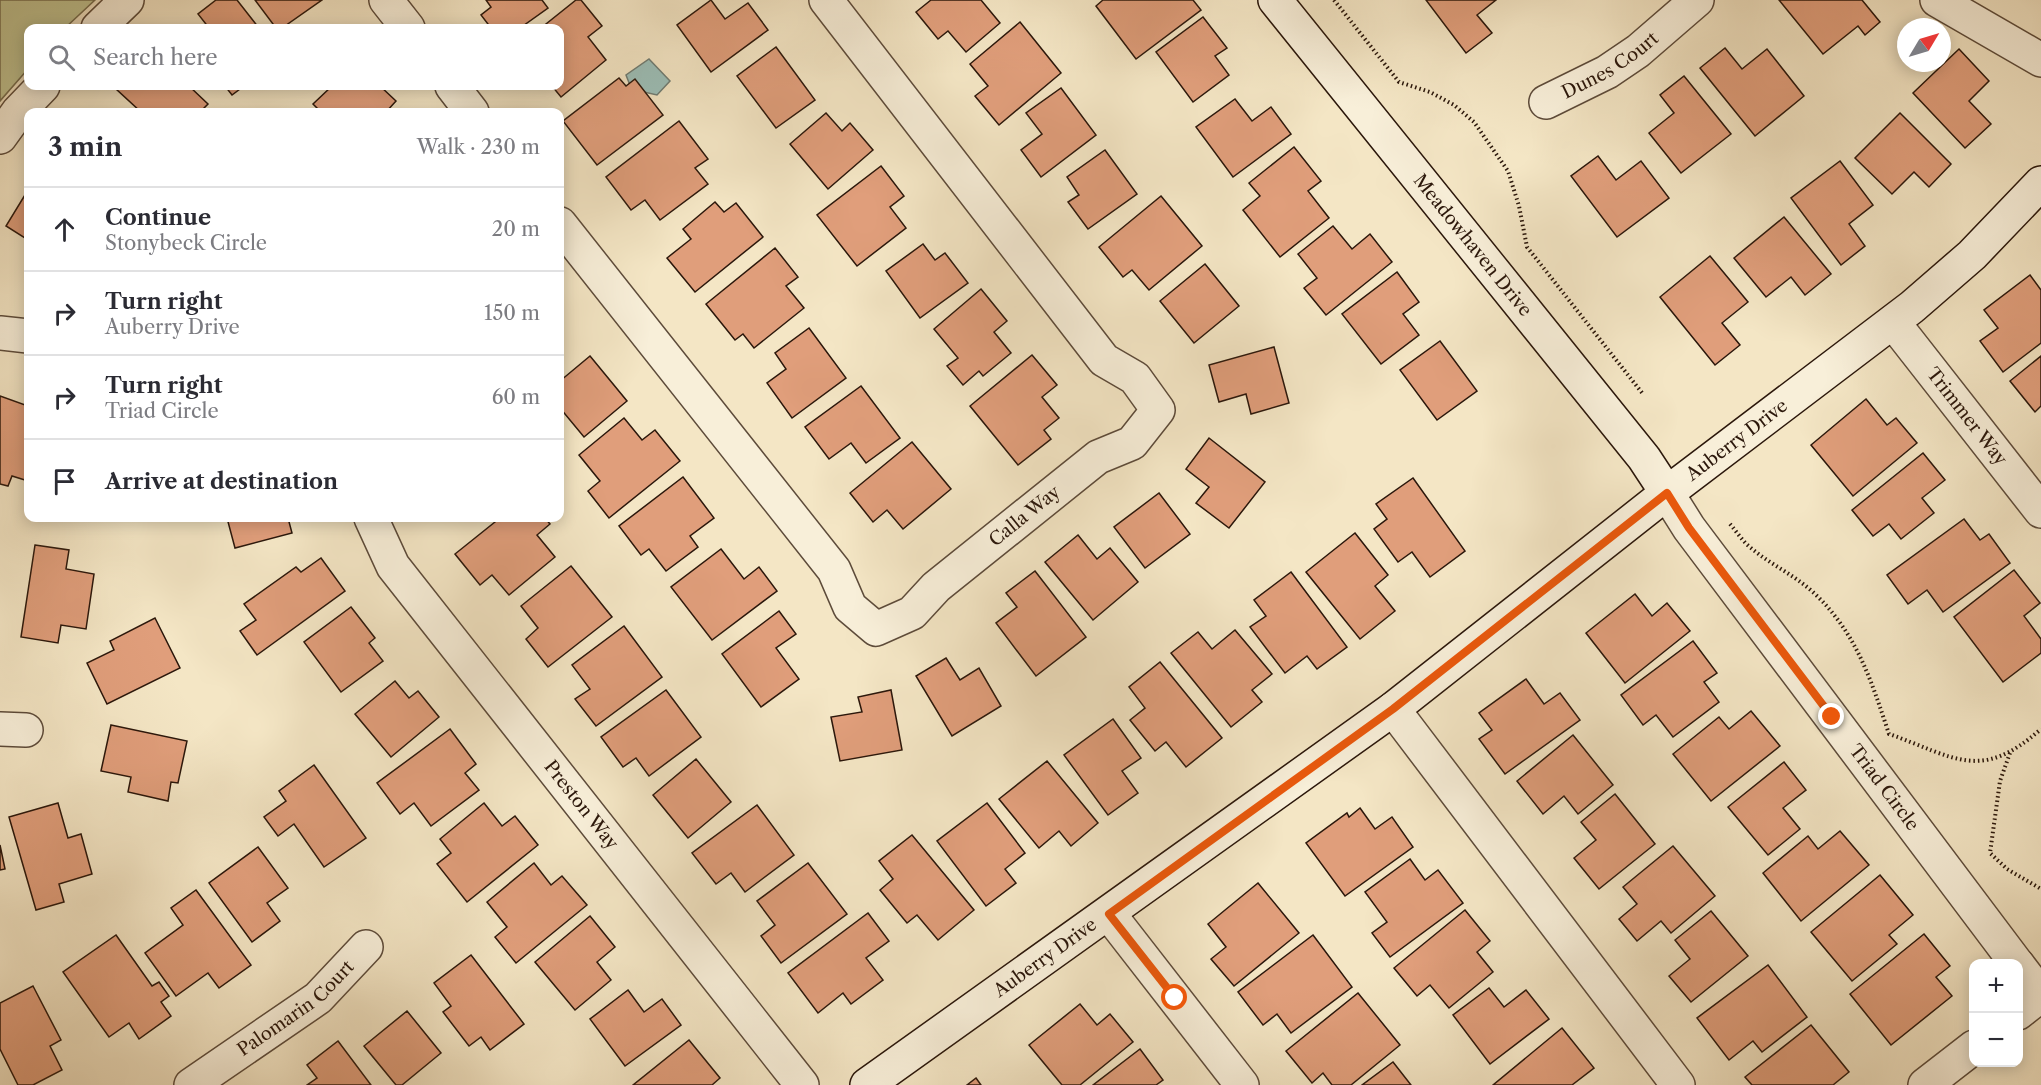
<!DOCTYPE html>
<html lang="en">
<head>
<meta charset="utf-8">
<style>
	:root { --surface:#fff; --page:#f7f7f7; --text:#2b2b33; --muted:#7c7c81; --line:#e1e1e2 }
	body { margin:0; font-family:"Libre Caslon Text",serif; background:var(--page); color:var(--text) }
	.controls { position:absolute; right:18px; bottom:18px; display:grid; overflow:hidden; border-radius:12px; box-shadow:0 3px 15px #0003 }
	.controls button { width:54px; height:54px; display:grid; place-items:center; padding:0; border:0; border-bottom:2px solid var(--line); background:var(--surface); color:var(--text); font:30px sans-serif }
	.compass { position:absolute; left:1897px; top:18px; width:54px; height:54px; border-radius:50%; background:var(--surface); box-shadow:0 3px 15px #0003; rotate:52deg }
	.stop { position:absolute; width:18px; height:18px; margin:-14px; border:4px solid #ea580c; border-radius:50%; background:#fff }
	.stop.end { background:#ea580c; border-color:#fff; box-shadow:0 2px 6px #0008 }
	.list { margin:0; padding:0; list-style:none }
	h2 { display:flex; justify-content:space-between; align-items:center; height:78px; margin:0; padding:0 24px; font-size:26px }
	h2 small { font-size:20px; font-weight:400; color:var(--muted) }
	.list li { display:grid; grid-template-columns:39px 1fr auto; gap:18px; align-items:center; box-sizing:border-box; height:84px; padding:0 24px; border-top:2px solid var(--line) }
	.list b { display:block; font-size:22px; white-space:nowrap }
	.list p { margin:0; font-size:20px; white-space:nowrap; color:var(--muted) }
	.list em { font-size:20px; font-style:normal; color:var(--muted) }
	.icon { flex:none; width:33px; height:33px; fill:none; stroke:currentColor; stroke-width:2; stroke-linecap:round; stroke-linejoin:round }
	.map { position:relative; flex:none; width:2041px; height:1085px; overflow:hidden }
	.search { position:absolute; background:var(--surface); box-shadow:0 3px 15px #0003; left:24px; top:24px; width:540px; height:66px; display:flex; align-items:center; gap:15px; box-sizing:border-box; padding:0 21px; border-radius:12px; color:var(--muted); font-size:22px }
	.panel { position:absolute; background:var(--surface); box-shadow:0 3px 15px #0003; left:24px; top:108px; width:540px; height:414px; border-radius:12px }
	.map>svg:first-child { display:block }
</style>
</head>
<body>
<div class="map">
<svg width="2041" height="1085" viewBox="0 0 2041 1085">
	<rect width="100%" height="100%" fill="#f4e6c5"/>
	<filter id="stains"><feTurbulence type="fractalNoise" baseFrequency=".00333" numOctaves="4"/><feColorMatrix values="0 0 0 0 .2 0 0 0 0 .09 0 0 0 0 .02 0 0 0 .5 -.17"/></filter>
	<radialGradient id="worn" r=".72"><stop offset=".6" stop-color="#630" stop-opacity="0"/><stop offset="1" stop-color="#630" stop-opacity=".3"/></radialGradient>
	<polygon fill="#c0c391" stroke="#766d4e" stroke-width="1.5" points="0,0 95,0 65,28 28,28 28,69 0,101"/>
	<polygon fill="#9cbfb8" stroke="#6f7c73" stroke-width="1.5" points="649,59 670,81 657,95 644,92 633,93 626,75"/>
	<g fill="#e09e7b" stroke="#2b170b" stroke-width="1.5">
		<polygon points="216,0 237,0 259,28 209,28 198,14"/>
		<polygon points="255,0 322,0 282,28 276,28"/>
		<polygon points="486,0 542,0 548,8 520,28 491,28 481,15 491,7"/>
		<polygon points="576,0 581,0 602,26 588,37 606,60 561,97 552,86 560,86 560,28 541,28"/>
		<polygon points="711,0 725,19 748,3 768,30 711,72 677,25"/>
		<polygon points="931,0 981,0 1000,23 966,52 948,31 938,39 916,12"/>
		<polygon points="1103,0 1193,0 1201,10 1136,59 1096,6"/>
		<polygon points="1426,0 1496,0 1477,15 1492,33 1466,53"/>
		<polygon points="1779,0 1862,0 1880,22 1865,35 1858,26 1823,54"/>
		<polygon points="1203,17 1227,48 1215,56 1229,75 1193,102 1156,52"/>
		<polygon points="1020,22 1061,73 999,125 975,96 988,86 970,64"/>
		<polygon points="776,47 815,100 776,128 737,76"/>
		<polygon points="1725,48 1742,69 1767,49 1804,96 1755,136 1700,68"/>
		<polygon points="1959,49 1989,81 1969,101 1991,124 1965,148 1913,93"/>
		<polygon points="1684,76 1731,134 1681,173 1649,133 1674,113 1660,95"/>
		<polygon points="619,78 626,86 635,79 663,115 597,165 563,121"/>
		<polygon points="118,86 189,86 208,104 200,112 141,112 115,88"/>
		<polygon points="225,86 244,86 232,95"/>
		<polygon points="332,86 380,86 396,101 386,112 321,112 313,104"/>
		<polygon points="1061,88 1096,135 1041,177 1021,150 1042,134 1026,113"/>
		<polygon points="1235,99 1252,121 1271,107 1291,134 1233,177 1196,127"/>
		<polygon points="826,113 842,131 850,123 873,150 828,189 790,144"/>
		<polygon points="1900,113 1951,164 1929,187 1914,172 1892,194 1855,158"/>
		<polygon points="679,121 708,159 695,168 708,184 660,220 645,200 631,210 606,177"/>
		<polygon points="1294,147 1321,181 1308,191 1329,218 1280,257 1243,210 1260,196 1249,183"/>
		<polygon points="1105,150 1137,194 1088,229 1068,202 1079,195 1067,177"/>
		<polygon points="1598,156 1616,180 1641,161 1669,198 1617,237 1571,176"/>
		<polygon points="1840,161 1873,205 1849,224 1865,246 1841,265 1791,198"/>
		<polygon points="881,166 904,196 890,207 906,228 857,266 817,215"/>
		<polygon points="28,190 28,240 6,226"/>
		<polygon points="1161,196 1202,246 1149,290 1132,270 1123,277 1099,247"/>
		<polygon points="715,202 724,212 736,203 763,237 695,292 667,258 691,239 683,229"/>
		<polygon points="1784,217 1831,274 1805,295 1791,277 1766,297 1734,258"/>
		<polygon points="1333,226 1352,249 1370,234 1392,262 1326,315 1304,288 1317,278 1298,254"/>
		<polygon points="923,244 935,260 945,253 968,283 920,318 886,271"/>
		<polygon points="775,248 798,277 786,286 804,308 754,348 743,334 735,340 706,304"/>
		<polygon points="1710,256 1748,302 1722,323 1740,345 1715,365 1660,297"/>
		<polygon points="1205,264 1239,306 1194,343 1160,301"/>
		<polygon points="1397,272 1419,302 1403,314 1419,335 1381,364 1342,314"/>
		<polygon points="2030,275 2041,290 2041,343 2003,372 1980,341 1998,328 1984,310"/>
		<polygon points="981,289 1007,321 994,332 1011,353 983,376 979,371 963,385 947,366 958,358 934,329"/>
		<polygon points="809,328 846,378 792,418 767,383 786,369 775,353"/>
		<polygon points="1440,341 1477,391 1437,420 1400,370"/>
		<polygon points="1274,347 1289,403 1251,414 1246,394 1219,402 1209,365"/>
		<polygon points="1032,355 1057,385 1042,397 1059,418 1044,430 1051,439 1018,465 970,406"/>
		<polygon points="590,356 627,401 584,437 560,408 560,381"/>
		<polygon points="2041,356 2041,406 2035,412 2010,381"/>
		<polygon points="861,386 900,438 866,463 851,443 829,459 805,427"/>
		<polygon points="0,396 28,406 28,481 12,476 8,486 0,484"/>
		<polygon points="1866,399 1887,425 1896,418 1917,443 1853,496 1811,445"/>
		<polygon points="624,418 642,440 655,430 680,461 609,518 588,491 600,481 579,455"/>
		<polygon points="1209,438 1265,482 1229,528 1196,503 1209,487 1186,469"/>
		<polygon points="912,442 951,489 903,529 887,510 873,522 850,493"/>
		<polygon points="1923,453 1945,480 1922,498 1934,513 1901,539 1889,524 1873,536 1852,510"/>
		<polygon points="683,477 714,518 690,536 698,547 666,571 649,549 641,555 619,526"/>
		<polygon points="1413,478 1465,551 1430,577 1412,552 1398,562 1374,529 1387,519 1376,504"/>
		<polygon points="1159,493 1190,534 1145,568 1114,527"/>
		<polygon points="227,518 288,518 292,533 235,548"/>
		<polygon points="500,518 545,518 550,524 537,535 555,557 509,595 492,575 480,585 455,554"/>
		<polygon points="1964,519 1980,540 1989,534 2010,563 1943,612 1927,590 1908,604 1887,575"/>
		<polygon points="1355,533 1388,575 1375,586 1395,611 1360,639 1306,572"/>
		<polygon points="1078,535 1097,559 1110,548 1138,582 1093,620 1045,562"/>
		<polygon points="35,545 69,550 66,569 94,574 86,629 61,625 58,643 21,637"/>
		<polygon points="721,549 744,579 759,567 777,591 712,640 671,587"/>
		<polygon points="321,558 345,591 257,655 240,631 256,620 244,604 296,567 301,572"/>
		<polygon points="571,566 612,617 548,667 526,639 538,628 521,606"/>
		<polygon points="2014,570 2040,603 2024,616 2041,639 2041,653 2003,682 1954,617"/>
		<polygon points="1035,571 1086,637 1036,676 996,623 1017,607 1006,593"/>
		<polygon points="1291,572 1347,647 1317,669 1307,656 1285,673 1250,627 1266,616 1254,600"/>
		<polygon points="1635,594 1652,616 1667,603 1690,631 1625,683 1586,633"/>
		<polygon points="351,607 375,638 369,643 383,661 341,692 304,642"/>
		<polygon points="779,611 796,634 776,648 799,679 761,707 722,654"/>
		<polygon points="155,618 180,668 107,704 87,663 114,650 110,641"/>
		<polygon points="624,626 662,677 596,726 575,699 590,689 572,665"/>
		<polygon points="1235,630 1272,674 1252,690 1262,702 1231,727 1171,653 1198,632 1212,649"/>
		<polygon points="1693,641 1717,673 1704,682 1719,702 1673,737 1656,715 1643,725 1621,695"/>
		<polygon points="946,658 960,680 979,668 1001,706 952,736 916,676"/>
		<polygon points="1160,662 1222,738 1186,767 1166,742 1155,751 1130,720 1145,708 1129,687"/>
		<polygon points="1526,679 1544,704 1560,693 1580,720 1505,774 1479,739 1492,730 1479,713"/>
		<polygon points="395,681 409,698 418,691 439,717 391,757 355,714"/>
		<polygon points="666,690 701,737 649,776 636,758 623,767 601,737"/>
		<polygon points="891,690 902,750 840,761 831,717 862,712 858,697"/>
		<polygon points="1751,711 1780,746 1711,801 1673,754 1719,717 1729,729"/>
		<polygon points="1113,719 1141,758 1122,771 1138,793 1108,815 1064,755"/>
		<polygon points="111,725 187,741 178,783 171,782 168,801 128,792 131,777 101,771"/>
		<polygon points="450,729 476,764 465,773 479,790 431,826 414,803 400,814 377,783"/>
		<polygon points="1573,735 1613,785 1578,814 1564,796 1543,814 1517,781"/>
		<polygon points="696,759 731,802 688,838 653,795"/>
		<polygon points="1047,761 1098,823 1071,846 1059,831 1039,848 999,799"/>
		<polygon points="1784,762 1806,790 1783,808 1800,829 1768,855 1728,807"/>
		<polygon points="314,765 366,838 324,867 294,824 278,836 264,817 286,801 279,791"/>
		<polygon points="1615,794 1655,844 1599,889 1574,858 1596,840 1581,822"/>
		<polygon points="58,803 68,838 81,834 92,874 59,884 64,902 36,910 9,817"/>
		<polygon points="484,803 502,826 515,816 538,845 467,902 437,864 451,853 440,839"/>
		<polygon points="987,803 1025,853 1005,869 1016,883 986,906 937,841"/>
		<polygon points="757,805 794,855 745,892 731,873 716,884 692,853"/>
		<polygon points="1360,808 1375,829 1392,817 1413,847 1345,896 1306,843 1347,813 1349,817"/>
		<polygon points="1840,831 1869,865 1801,921 1763,873 1808,836 1818,849"/>
		<polygon points="912,835 974,910 938,940 917,915 907,923 880,890 893,879 879,861"/>
		<polygon points="0,845 5,869 0,870"/>
		<polygon points="1673,846 1715,896 1671,933 1661,921 1637,941 1619,919 1637,904 1623,887"/>
		<polygon points="258,847 288,888 267,903 280,921 252,942 209,883"/>
		<polygon points="1410,859 1425,880 1438,870 1463,903 1390,957 1372,933 1387,922 1365,892"/>
		<polygon points="534,863 551,885 562,876 587,905 516,963 495,937 507,927 487,902"/>
		<polygon points="808,863 847,914 781,963 761,936 775,925 757,901"/>
		<polygon points="1880,875 1913,915 1889,935 1897,944 1852,981 1811,932"/>
		<polygon points="1258,883 1299,933 1234,986 1211,959 1226,947 1208,924"/>
		<polygon points="196,890 251,965 219,988 208,973 176,996 145,953 183,925 171,908"/>
		<polygon points="1465,910 1490,941 1477,952 1493,972 1449,1008 1430,985 1417,996 1394,968"/>
		<polygon points="1711,911 1748,956 1691,1002 1669,976 1690,959 1675,940"/>
		<polygon points="868,913 889,941 866,958 883,980 851,1004 843,993 818,1013 788,973"/>
		<polygon points="590,916 615,947 597,962 611,980 575,1010 535,962"/>
		<polygon points="1924,934 1950,966 1936,977 1952,996 1891,1045 1850,994"/>
		<polygon points="116,935 152,986 159,982 169,996 161,1002 171,1016 139,1039 129,1023 109,1037 63,972"/>
		<polygon points="1313,935 1352,987 1291,1033 1277,1014 1263,1025 1238,992"/>
		<polygon points="471,955 524,1024 490,1050 481,1037 469,1046 443,1012 451,1006 434,983"/>
		<polygon points="1768,965 1807,1017 1762,1052 1753,1041 1729,1060 1697,1018"/>
		<polygon points="33,986 61,1040 50,1046 62,1070 33,1085 18,1085 0,1049 0,1003"/>
		<polygon points="1489,988 1504,1007 1526,990 1549,1019 1490,1064 1453,1015"/>
		<polygon points="628,990 644,1012 662,999 681,1025 625,1066 590,1019"/>
		<polygon points="1358,993 1400,1045 1351,1085 1332,1085 1323,1073 1312,1083 1286,1051"/>
		<polygon points="1080,1004 1097,1025 1110,1014 1133,1042 1080,1085 1062,1085 1029,1045"/>
		<polygon points="407,1011 441,1053 402,1085 396,1085 364,1046"/>
		<polygon points="1811,1025 1849,1072 1833,1085 1752,1085 1745,1077"/>
		<polygon points="1562,1028 1594,1068 1572,1085 1493,1085"/>
		<polygon points="689,1040 720,1078 712,1085 633,1085"/>
		<polygon points="338,1041 371,1085 307,1085 317,1078 307,1065"/>
		<polygon points="1140,1049 1163,1080 1156,1085 1093,1085"/>
		<polygon points="1393,1062 1411,1085 1362,1085"/>
		<polygon points="976,1078 981,1085 967,1085"/>
	</g>
	<g fill="none" stroke-linecap="round" stroke-linejoin="round">
		<g stroke="#5d4b3a" stroke-width="36">
			<g id="street">
				<polyline points="386,0 408,28"/>
				<polyline points="1937,0 2041,60"/>
				<polyline points="98,28 127,0"/>
				<polyline points="452,86 472,112"/>
				<path id="s1" d="M1546 102 1607 72 1638 51 1697 0"/>
				<polyline points="0,137 18,112 43,86"/>
				<path id="s2" d="M560 224 834 570 850 607 876 629 912 613 936 587 1098 457 1132 443 1158 410 1135 378 1104 360 826 0"/>
				<path id="s3" d="M1893 322 2041 511"/>
				<polyline points="0,333 28,336"/>
				<path id="s4" d="M1667 493 1689 528 2017 964"/>
				<path id="s5" d="M371 518 393 566 802 1085"/>
				<polyline points="1393,709 1678,1085"/>
				<polyline points="0,729 26,730"/>
				<polyline points="1109,914 1242,1085"/>
				<polyline points="2018,965 2041,995"/>
				<polyline points="2018,1013 2041,995"/>
				<path id="s6" d="M191 1085 318 998 366 947"/>
				<polyline points="1925,1085 1974,1047"/>
			</g>
		</g>
		<g stroke="#2b170b" stroke-width="36">
			<g id="secondary">
				<path id="s7" d="M1275 0 1644 458 1667 493"/>
				<path id="s8" d="M867 1085 1393 709 1667 493 1912 307 1972 255 2041 183"/>
			</g>
		</g>
		<g stroke="#2b170b" stroke-width="4" stroke-dasharray="1.5 3" stroke-linecap="butt">
			<polyline points="1334,0 1399,82 1430,92 1454,105 1474,122 1508,171 1519,206 1527,247 1643,394"/>
			<path d="M1730 524C1737 532 1743 542 1751 548 1771 565 1795 575 1815 594 1857 634 1871 680 1889 734 1955 757 1980 783 2041 729"/>
			<polyline points="2010,753 2000,781 1990,853 2007,869 2041,889"/>
		</g>
		<use href="#street" stroke="#f8efd9" stroke-width="33"/>
		<use href="#secondary" stroke="#f8efd9" stroke-width="33"/>
	</g>
	<g fill="none" stroke-linecap="round" stroke-linejoin="round">
		<polyline stroke="#ea580c" stroke-width="8" points="1175,998 1109,914 1393,709 1667,493 1689,528 1832,717"/>
	</g>
	<g text-anchor="middle" dominant-baseline="central" stroke-width="4.5" stroke-linejoin="round" paint-order="stroke">
		<g font-size="18" fill="#2b170b" stroke="#f8efd9">
			<text stroke="none"><textPath href="#s1" startOffset="74">Dunes Court</textPath></text>
			<text stroke="none"><textPath href="#s7" startOffset="315">Meadowhaven Drive</textPath></text>
			<text stroke="none"><textPath href="#s3" startOffset="120">Trimmer Way</textPath></text>
			<text stroke="none"><textPath href="#s8" startOffset="1083">Auberry Drive</textPath></text>
			<text stroke="none"><textPath href="#s2" startOffset="704">Calla Way</textPath></text>
			<text stroke="none"><textPath href="#s4" startOffset="366">Triad Circle</textPath></text>
			<text stroke="none"><textPath href="#s5" startOffset="357">Preston Way</textPath></text>
			<text stroke="none"><textPath href="#s8" startOffset="219">Auberry Drive</textPath></text>
			<text stroke="none"><textPath href="#s6" startOffset="130">Palomarin Court</textPath></text>
		</g>
	</g>
	<rect width="100%" height="100%" filter="url(#stains)"/>
	<rect width="100%" height="100%" fill="url(#worn)"/>
</svg>
<div class="controls">
<button>+</button>
<button>−</button>
</div>
<svg class="compass" viewBox="-18 -18 36 36"><path d="M0-13l5 13h-10z" fill="#e53935"/><path d="M0 13l5-13h-10z" fill="#7c7c81"/></svg>
<div class="stop" style="left:1175px;top:998px"></div>
<div class="stop end" style="left:1832px;top:717px"></div>
<div class="search"><svg class="icon" aria-label="search" viewBox="0 0 24 24"><circle cx="10" cy="10" r="6"/><path d="M15 15l6 6"/></svg>Search here</div>
<section class="panel">
<h2>3 min<small>Walk · 230 m</small></h2>
<ul class="list">
<li><svg class="icon" aria-label="ahead" viewBox="0 0 24 24"><path d="M12 20V5M6 11l6-6 6 6"/></svg><div><b>Continue</b><p>Stonybeck Circle</p></div><em>20 m</em></li>
<li><svg class="icon" aria-label="right" viewBox="0 0 24 24"><path d="M7 20v-9h11M14 6l5 5-5 5"/></svg><div><b>Turn right</b><p>Auberry Drive</p></div><em>150 m</em></li>
<li><svg class="icon" aria-label="right" viewBox="0 0 24 24"><path d="M7 20v-9h11M14 6l5 5-5 5"/></svg><div><b>Turn right</b><p>Triad Circle</p></div><em>60 m</em></li>
<li><svg class="icon" aria-label="arrive" viewBox="0 0 24 24"><path d="M6 21V4h12l-3 4 3 4H6"/></svg><div><b>Arrive at destination</b></div></li>
</ul>
</section>
</div>
</body>
</html>
